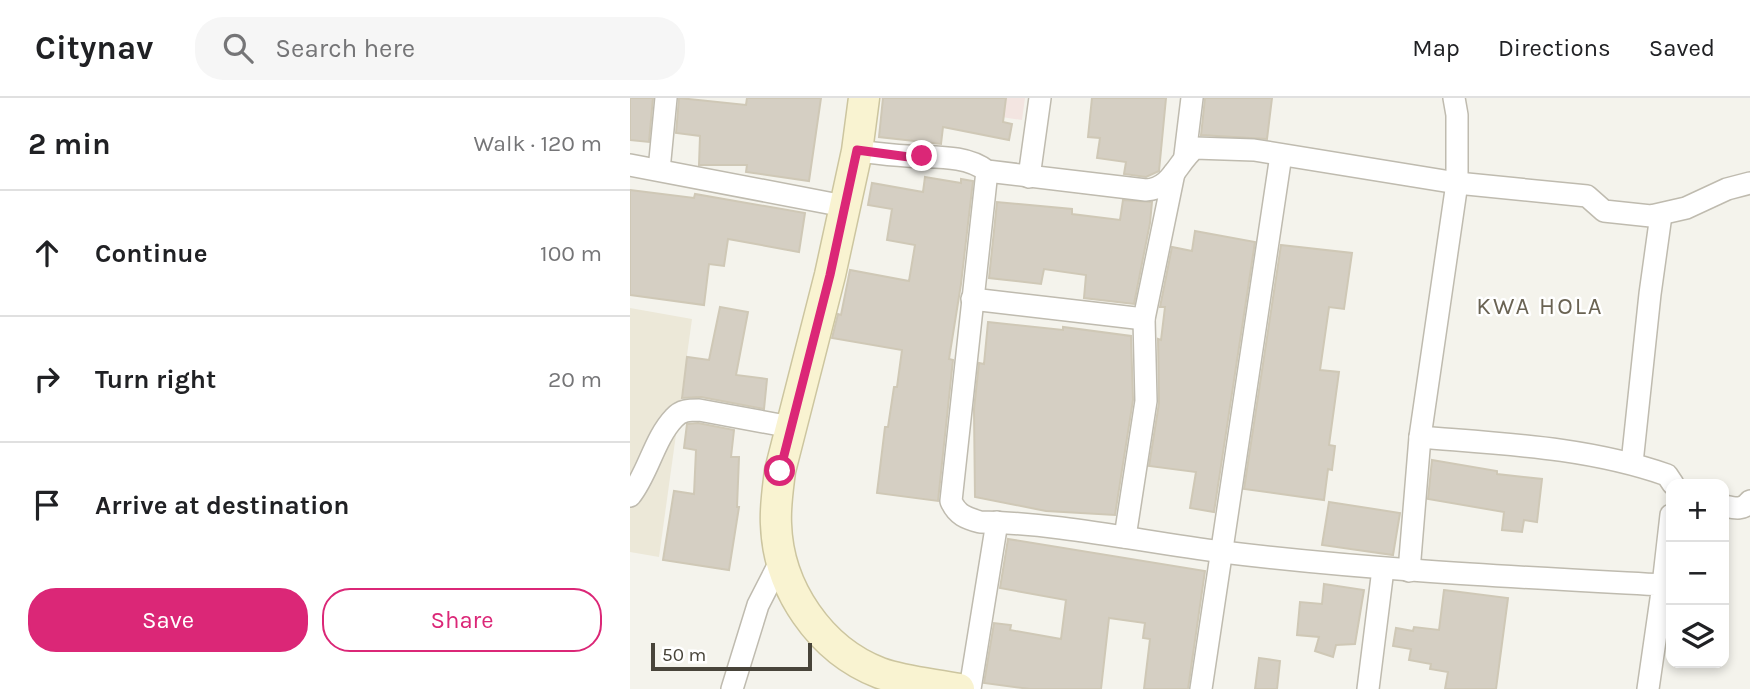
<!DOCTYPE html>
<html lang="en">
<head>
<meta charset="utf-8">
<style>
	:root { --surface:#fff; --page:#f6f6f6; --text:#202124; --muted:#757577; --line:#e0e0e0; --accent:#db2777 }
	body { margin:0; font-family:Karla,sans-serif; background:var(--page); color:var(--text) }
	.controls { position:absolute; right:21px; bottom:21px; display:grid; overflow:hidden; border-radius:14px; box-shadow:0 4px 10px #0003 }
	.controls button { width:63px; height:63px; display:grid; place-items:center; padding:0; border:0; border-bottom:2px solid var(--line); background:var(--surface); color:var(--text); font:35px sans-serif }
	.scale { position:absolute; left:21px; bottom:18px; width:161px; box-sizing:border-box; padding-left:7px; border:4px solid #48443a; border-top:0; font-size:19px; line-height:24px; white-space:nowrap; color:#48443a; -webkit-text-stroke:5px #fff; paint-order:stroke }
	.stop { position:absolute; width:21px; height:21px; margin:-16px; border:5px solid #db2777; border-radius:50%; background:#fff }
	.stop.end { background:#db2777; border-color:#fff; box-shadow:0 2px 7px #0008 }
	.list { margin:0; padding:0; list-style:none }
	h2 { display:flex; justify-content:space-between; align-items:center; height:91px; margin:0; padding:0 28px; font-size:30px }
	h2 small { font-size:23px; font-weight:400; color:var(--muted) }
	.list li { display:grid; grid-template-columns:46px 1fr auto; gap:21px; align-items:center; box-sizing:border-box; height:126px; padding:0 28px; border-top:2px solid var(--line) }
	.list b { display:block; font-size:26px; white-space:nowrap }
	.list em { font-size:23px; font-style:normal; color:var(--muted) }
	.actions { display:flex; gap:14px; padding:21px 28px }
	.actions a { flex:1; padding:16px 0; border:2px solid var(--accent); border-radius:28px; text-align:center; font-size:24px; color:var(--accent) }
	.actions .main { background:var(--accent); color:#fff }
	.icon { flex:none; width:38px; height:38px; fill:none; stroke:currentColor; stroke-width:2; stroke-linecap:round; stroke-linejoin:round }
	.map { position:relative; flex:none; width:1120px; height:591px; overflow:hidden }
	header { display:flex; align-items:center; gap:42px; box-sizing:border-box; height:98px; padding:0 35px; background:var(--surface); border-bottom:2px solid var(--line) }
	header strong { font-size:33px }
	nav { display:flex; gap:38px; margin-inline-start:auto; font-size:24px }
	.search { width:490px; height:63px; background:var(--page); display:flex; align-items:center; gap:18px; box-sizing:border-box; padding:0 24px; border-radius:28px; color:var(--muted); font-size:26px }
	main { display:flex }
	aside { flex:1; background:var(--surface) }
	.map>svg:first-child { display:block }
</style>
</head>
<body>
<header>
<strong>Citynav</strong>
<div class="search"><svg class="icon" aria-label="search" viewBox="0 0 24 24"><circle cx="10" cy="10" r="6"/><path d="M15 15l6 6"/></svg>Search here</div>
<nav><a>Map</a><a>Directions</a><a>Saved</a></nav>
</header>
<main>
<aside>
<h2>2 min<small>Walk · 120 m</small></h2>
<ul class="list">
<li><svg class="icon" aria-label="ahead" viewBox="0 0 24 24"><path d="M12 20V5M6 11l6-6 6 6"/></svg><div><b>Continue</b></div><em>100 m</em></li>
<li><svg class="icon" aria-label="right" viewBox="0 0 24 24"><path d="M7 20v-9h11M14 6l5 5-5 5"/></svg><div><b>Turn right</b></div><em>20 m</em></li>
<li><svg class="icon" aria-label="arrive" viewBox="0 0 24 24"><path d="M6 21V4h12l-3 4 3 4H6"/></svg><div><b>Arrive at destination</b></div></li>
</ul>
<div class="actions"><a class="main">Save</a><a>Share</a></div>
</aside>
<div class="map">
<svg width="1120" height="591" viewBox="0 0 1120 591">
	<rect width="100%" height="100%" fill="#f4f3ec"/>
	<polygon fill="#ece8d8" points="0,210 62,221 29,459 0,454"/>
	<polygon fill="#f3e5e1" points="245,0 395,0 392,22"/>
	<g fill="#d5cfc3" stroke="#cfc8b6" stroke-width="2">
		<polygon points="0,0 23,0 19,44 0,42"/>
		<polygon points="49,0 116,7 117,0 191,0 179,83 116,74 117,67 69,67 70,38 46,35"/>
		<polygon points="253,0 376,0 373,24 382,26 379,42 313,29 311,46 249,39"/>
		<polygon points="462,0 536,0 529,73 516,79 494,76 496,64 467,60 470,40 458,39"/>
		<polygon points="575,0 642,0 637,41 571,37"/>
		<polygon points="295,79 331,85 331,81 343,83 331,186 319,261 323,262 308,403 247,395 255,329 258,329 264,289 267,289 272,252 202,240 208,216 211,217 220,172 279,183 285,147 257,142 262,111 238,107 242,85 293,94"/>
		<polygon points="0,92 64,100 65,96 175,115 169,154 98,141 94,168 79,166 74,207 0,197"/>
		<polygon points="493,102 522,104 520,125 504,206 454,200 456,177 414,171 411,186 359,180 367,104 442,111 442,116 490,122"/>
		<polygon points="565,133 625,144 584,414 560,410 566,374 519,368 529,305 528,241 531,242 535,209 530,209 542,149 562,153"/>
		<polygon points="651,147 722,155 714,211 699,209 690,272 709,274 699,347 705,348 702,372 698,371 694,402 614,391"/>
		<polygon points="90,209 118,214 106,277 137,281 134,311 71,299 52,300 57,259 79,262"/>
		<polygon points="358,224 433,232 433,229 501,238 503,302 485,417 416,413 345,399 344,311 349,265 354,266"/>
		<polygon points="68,325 104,332 101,359 109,359 107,409 109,409 99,472 33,462 44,393 64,396 66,352 54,350 57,326"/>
		<polygon points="802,362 867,373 867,376 912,381 907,424 894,422 892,434 872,432 874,414 798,401"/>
		<polygon points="699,404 770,415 763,457 692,447"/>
		<polygon points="378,441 575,473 558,591 514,591 520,541 513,540 515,525 479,520 471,591 400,591 354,585 364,525 381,527 380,532 431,541 436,502 370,490"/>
		<polygon points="694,486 734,492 725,546 706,547 703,559 685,553 689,539 667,537 670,504 692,506"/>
		<polygon points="814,492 878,500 866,591 815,591 818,574 800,571 801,566 779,562 781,551 763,548 766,530 783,533 784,529 809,532"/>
		<polygon points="629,560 650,563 647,591 625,591"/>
	</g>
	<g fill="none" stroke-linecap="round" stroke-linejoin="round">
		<g stroke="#bfbbaf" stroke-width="24">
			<g id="street">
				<path d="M227 53C244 55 260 57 277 58 303 60 335 56 357 73L516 92C542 91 547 64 565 50L624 52 827 85 957 98 974 113 1021 118 1056 110 1097 91 1120 85"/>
				<polyline points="555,57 562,0"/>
				<polyline points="0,67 214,108"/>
				<polyline points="29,72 36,0"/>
				<path d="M357 73 321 403C327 417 336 420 350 424 431 425 512 444 593 454 739 472 886 479 1033 487L1018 591"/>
				<polyline points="399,79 410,0"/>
				<polyline points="342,201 514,221"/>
				<path d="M790 339C873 346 957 349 1037 377L1043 386"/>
				<polyline points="1002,365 1020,196 1031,117"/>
				<path d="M0 398C18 376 24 341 44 320 51 312 59 312 69 312L161 329"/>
				<path d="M1094 408C1104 410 1113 413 1120 403"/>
				<polyline points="495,439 516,303 514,221 544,75"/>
				<polyline points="779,473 790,339 827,85 827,17 824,0"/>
				<polyline points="1033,487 1041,417"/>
				<polyline points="102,591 128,507 151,462"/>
				<polyline points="340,591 367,424"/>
				<polyline points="571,591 651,57"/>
				<polyline points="738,591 753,471"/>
			</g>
		</g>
		<g stroke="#ccc59f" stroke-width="33">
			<path id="secondary" d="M234 0 227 53 200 177 150 373C148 390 145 408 146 426 148 490 190 552 250 575 275 584 304 586 329 591"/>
		</g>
		<use href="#street" stroke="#fff" stroke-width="21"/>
		<use href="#secondary" stroke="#f9f3d1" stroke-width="30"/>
	</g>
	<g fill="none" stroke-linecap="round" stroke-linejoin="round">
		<polyline stroke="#db2777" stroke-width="9" points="150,373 200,177 227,52 279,59 292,58"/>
	</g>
	<g text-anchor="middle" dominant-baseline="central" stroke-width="5" stroke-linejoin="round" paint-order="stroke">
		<g font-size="24" letter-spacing="2" fill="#6a6353" stroke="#fff">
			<text x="910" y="208">KWA HOLA</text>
		</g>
	</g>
</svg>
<div class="controls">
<button>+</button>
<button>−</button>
<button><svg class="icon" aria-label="layers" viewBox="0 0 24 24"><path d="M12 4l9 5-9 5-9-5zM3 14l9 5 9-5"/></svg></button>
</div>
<div class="scale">50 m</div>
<div class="stop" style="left:150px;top:373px"></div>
<div class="stop end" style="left:292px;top:58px"></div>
</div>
</main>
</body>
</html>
